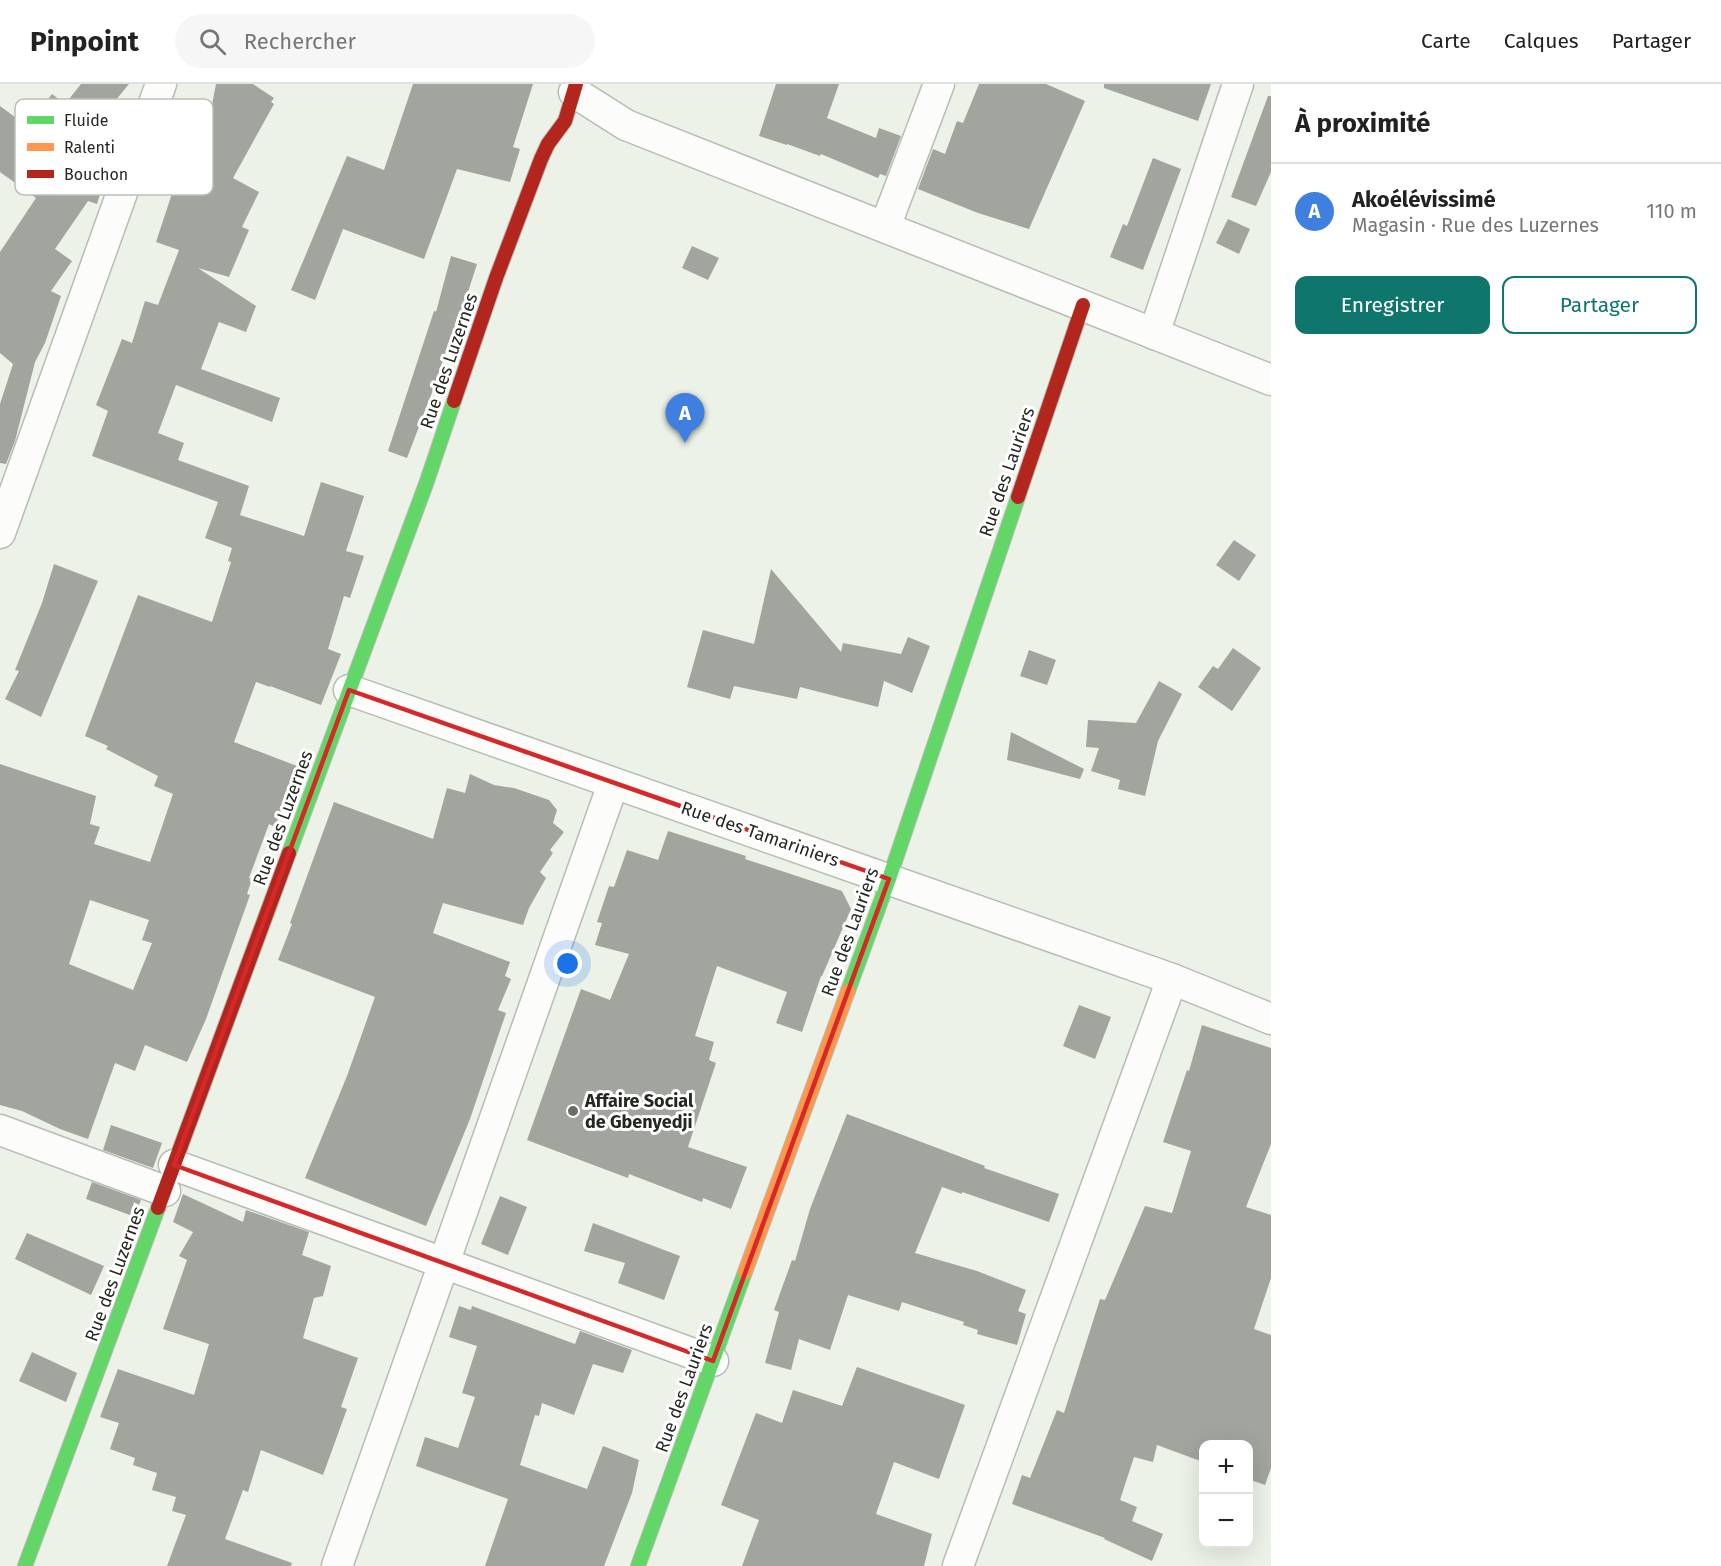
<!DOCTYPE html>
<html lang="fr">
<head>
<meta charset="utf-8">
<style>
	:root { --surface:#fff; --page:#f6f6f6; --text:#222; --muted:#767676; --line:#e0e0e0; --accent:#0f766e }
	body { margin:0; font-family:"Fira Sans",sans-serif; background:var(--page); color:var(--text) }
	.controls { position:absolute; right:18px; bottom:18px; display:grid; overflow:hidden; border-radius:12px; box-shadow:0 6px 24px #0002 }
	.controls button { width:54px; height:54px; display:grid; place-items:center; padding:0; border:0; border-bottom:2px solid var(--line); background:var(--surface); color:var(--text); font:30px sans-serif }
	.you { position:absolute; left:568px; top:880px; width:21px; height:21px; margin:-15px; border:4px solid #fff; border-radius:50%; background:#1a73e8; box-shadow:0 0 0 9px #1a73e833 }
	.badge { display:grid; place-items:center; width:39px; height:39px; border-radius:50%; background:var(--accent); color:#fff; font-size:20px; font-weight:700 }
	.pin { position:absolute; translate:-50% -50px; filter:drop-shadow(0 2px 3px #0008) }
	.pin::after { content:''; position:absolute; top:32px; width:21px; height:18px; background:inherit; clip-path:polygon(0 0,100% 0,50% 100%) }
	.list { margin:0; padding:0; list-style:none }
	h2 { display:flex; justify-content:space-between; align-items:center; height:78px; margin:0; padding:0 24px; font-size:26px }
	h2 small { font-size:20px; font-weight:400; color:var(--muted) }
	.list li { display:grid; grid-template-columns:39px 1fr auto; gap:18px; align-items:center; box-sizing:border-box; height:96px; padding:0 24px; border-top:2px solid var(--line) }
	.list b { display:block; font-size:22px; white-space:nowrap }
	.list p { margin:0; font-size:20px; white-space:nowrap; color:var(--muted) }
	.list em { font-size:20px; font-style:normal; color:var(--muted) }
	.actions { display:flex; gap:12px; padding:18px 24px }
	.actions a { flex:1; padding:14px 0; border:2px solid var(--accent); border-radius:12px; text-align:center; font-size:21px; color:var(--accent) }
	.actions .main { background:var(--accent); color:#fff }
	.icon { flex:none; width:33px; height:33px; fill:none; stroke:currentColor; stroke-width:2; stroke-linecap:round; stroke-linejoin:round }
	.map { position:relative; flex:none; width:1271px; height:1482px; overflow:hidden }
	header { display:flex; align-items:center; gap:36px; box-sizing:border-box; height:84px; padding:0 30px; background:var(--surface); border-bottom:2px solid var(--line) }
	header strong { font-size:28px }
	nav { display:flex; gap:33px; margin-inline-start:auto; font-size:21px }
	.search { width:420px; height:54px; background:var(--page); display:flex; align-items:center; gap:15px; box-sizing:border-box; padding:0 21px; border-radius:33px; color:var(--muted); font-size:22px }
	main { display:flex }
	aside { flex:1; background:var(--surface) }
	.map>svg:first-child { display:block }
</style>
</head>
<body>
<header>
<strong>Pinpoint</strong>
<div class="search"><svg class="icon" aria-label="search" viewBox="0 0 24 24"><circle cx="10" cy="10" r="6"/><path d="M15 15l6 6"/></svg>Rechercher</div>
<nav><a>Carte</a><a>Calques</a><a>Partager</a></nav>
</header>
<main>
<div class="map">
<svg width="1271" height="1482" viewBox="0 0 1271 1482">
	<rect width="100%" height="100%" fill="#ecf2e7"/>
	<g fill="#a1a59d" fill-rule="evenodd">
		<polygon points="81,0 129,0 79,61 112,71 97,120 88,117 55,165 72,177 51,207 61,212 45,259 35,278 15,357 6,380 0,379 0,320 13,280 0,269 0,168 36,114 0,88 0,22 27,42 52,10 65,20"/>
		<path d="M216 0H253L274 14 271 18 274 20 233 94 259 108 242 143 249 146 229 193 198 184 256 222 246 248 219 238 201 285 280 314 272 338 176 301 158 349 184 359 178 376 249 402 240 431 304 452 321 398 364 412 346 467 364 472 350 514 344 512 328 565 341 570 321 621 270 602V603L256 598 234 658 297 682 275 743 269 740 249 794 252 795 247 810 250 811 206 935 187 978 145 961 135 987 115 979 88 1055 60 1045 22 1027 0 1021V680L96 712 90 740 100 743 94 760 150 778 173 710 154 702 158 692 106 665 108 662 85 652 138 511 212 538 231 478 228 477 232 464 205 454 218 418 92 372 108 327 96 321 122 255 132 259 145 217 158 221 179 166 156 158 185 70 176 67 185 40 207 47ZM90 816 149 836 142 856 152 859 133 906 69 880Z"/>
		<polygon points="413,0 533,0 513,63 520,65 510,98 457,85 424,175 343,145 315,216 291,206 347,72 384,86"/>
		<polygon points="776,0 839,0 827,34 876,54 879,44 901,52 886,92 880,90 878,94 821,70 820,72 787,60 787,61 759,52"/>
		<polygon points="979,0 1046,0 1085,17 1029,145 978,129 918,105 933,65 945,70 957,37 963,39"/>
		<polygon points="1104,0 1211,0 1198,37 1104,4"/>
		<polygon points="1268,12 1271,12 1271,88 1256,122 1231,113"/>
		<polygon points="1153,74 1181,85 1143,186 1110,173 1123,140 1127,142"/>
		<polygon points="1228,135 1250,145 1239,170 1216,159"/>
		<polygon points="692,162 719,174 708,196 682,184"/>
		<polygon points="451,172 477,180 467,211 469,211 463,234 436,228"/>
		<polygon points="434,227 459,233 452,258 449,258 433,306 407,374 388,367"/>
		<polygon points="1234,456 1256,471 1239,497 1216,481"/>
		<polygon points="54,480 98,497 41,633 5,615 19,587 15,586 42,519"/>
		<polygon points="771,485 841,568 843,559 901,570 908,553 930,562 912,609 884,597 878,623 800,603 797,615 734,602 730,615 687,603 703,546 754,560"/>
		<polygon points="1233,564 1261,584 1232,627 1198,603 1213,582 1218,585"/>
		<polygon points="1029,566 1056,576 1047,601 1020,592"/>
		<polygon points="1159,597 1182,610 1158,657 1145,712 1118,705 1120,696 1091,687 1099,664 1086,663 1088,636 1136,639"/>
		<polygon points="1011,648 1084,685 1080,695 1007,676"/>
		<polygon points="470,690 494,701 514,704 549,716 557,726 553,739 564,748 550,766 553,769 540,788 546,794 529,824 523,841 443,819 433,849 510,878 505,892 511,895 498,926 506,929 470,1035 426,1142 305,1094 347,992 375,913 278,876 292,840 290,839 334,718 433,755 447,704 465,709"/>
		<polygon points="668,747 746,772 745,775 842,807 851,825 822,892 821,892 802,948 776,939 787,908 717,882 695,952 714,958 709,976 716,979 688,1063 747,1083 731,1125 703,1114 702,1118 629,1090 628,1094 527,1056 581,905 610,916 629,870 595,861 602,839 597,838 609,802 614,803 627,766 658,776"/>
		<polygon points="1079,921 1111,933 1095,975 1063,962"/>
		<polygon points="1202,941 1271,964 1271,1060 1246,1123 1271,1131 1271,1194 1254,1245 1271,1251 1271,1384 1265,1401 1248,1395 1248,1360 1203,1360 1203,1378 1157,1361 1153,1378 1134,1373 1120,1416 1137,1423 1132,1437 1163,1450 1152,1477 1104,1455 1105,1454 1012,1420 1022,1391 1030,1394 1057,1326 1064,1329 1100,1215 1105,1216 1145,1122 1172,1129 1191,1067 1163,1058 1187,986 1189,987"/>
		<polygon points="847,1030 985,1082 984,1084 1059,1110 1049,1138 962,1108 962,1110 942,1103 915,1169 977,1187 1026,1206 1018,1227 1026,1230 1017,1261 977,1250 978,1246 963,1241 964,1238 902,1218 899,1227 848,1211 830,1266 799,1255 791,1286 765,1279 779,1228 774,1226 792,1176 795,1177 810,1125"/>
		<polygon points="111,1041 162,1059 153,1084 103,1066"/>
		<polygon points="92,1098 141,1116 139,1121 134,1118 130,1131 86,1115"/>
		<polygon points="183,1110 243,1138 246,1126 309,1148 302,1171 331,1182 323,1212 314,1214 303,1254 358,1274 341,1323 347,1325 323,1391 261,1366 248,1408 243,1406 225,1455 292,1479 291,1482 167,1482 186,1431 172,1427 176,1413 152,1406 157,1389 133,1381 135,1374 110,1365 119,1339 100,1333 118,1285 194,1311 209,1260 163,1245 187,1176 179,1172 193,1148 173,1138"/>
		<polygon points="500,1112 527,1123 508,1171 481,1160"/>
		<polygon points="593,1139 680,1172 664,1216 618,1199 625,1179 584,1167"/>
		<polygon points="27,1149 104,1182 91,1211 15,1175"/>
		<polygon points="459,1222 471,1226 472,1222 575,1260 580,1247 632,1266 623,1289 593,1280 574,1331 542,1319 539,1332 535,1331 520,1381 587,1405 603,1362 639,1376 632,1409 604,1482 485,1482 508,1415 416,1382 425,1353 458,1364 475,1313 462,1309 477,1262 449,1253"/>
		<polygon points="32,1268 77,1289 66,1318 19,1297"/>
		<polygon points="857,1283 965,1321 939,1395 894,1378 876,1430 932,1450 924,1482 742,1482 759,1436 721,1421 756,1329 782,1339 793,1306 842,1322"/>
	</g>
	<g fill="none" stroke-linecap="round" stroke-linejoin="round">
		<g stroke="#b7bcb4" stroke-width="33">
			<g id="street">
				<polyline points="574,8 626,41 1271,296"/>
				<polyline points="885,143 939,0"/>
				<polyline points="1154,250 1238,0"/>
				<polyline points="0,449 161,0"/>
				<polyline points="349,606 1172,895 1271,935"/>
				<polyline points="0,1046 165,1107"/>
				<polyline points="174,1081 713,1277"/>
				<polyline points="337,1482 613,700"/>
				<polyline points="958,1482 1172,895"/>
			</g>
		</g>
		<g stroke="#b7bcb4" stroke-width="16">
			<g id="fast">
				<polyline points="289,769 426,400 454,317"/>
				<polyline points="848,907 889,795 1018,413"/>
				<polyline points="25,1482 158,1124"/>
				<polyline points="638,1482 745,1188"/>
			</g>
		</g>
		<g stroke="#b7bcb4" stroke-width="16">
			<polyline id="slow" points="745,1188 848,907"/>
		</g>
		<g stroke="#b7bcb4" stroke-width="16">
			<g id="jam">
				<polyline points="454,317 496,194 541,75 548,60 565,37 576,0"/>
				<polyline points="1018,413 1083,221"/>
				<polyline points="158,1124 289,769"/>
			</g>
		</g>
		<use href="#street" stroke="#fcfdfb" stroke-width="30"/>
		<use href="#fast" stroke="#63d668" stroke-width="14"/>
		<use href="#slow" stroke="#ff974d" stroke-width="14"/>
		<use href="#jam" stroke="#b3261e" stroke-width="14"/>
	</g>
	<path fill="none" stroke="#d62828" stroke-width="4.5" stroke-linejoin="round" d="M349 606 889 795 713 1277 174 1081Z"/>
	<circle fill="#6a6f66" stroke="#fff" stroke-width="2" cx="573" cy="1027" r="6"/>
	<g text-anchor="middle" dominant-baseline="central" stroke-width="6" stroke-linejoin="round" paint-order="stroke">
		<g font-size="18" fill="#242821" stroke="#fff">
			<text transform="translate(449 277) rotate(-71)">Rue des Luzernes</text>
			<text transform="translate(1007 388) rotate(-71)">Rue des Lauriers</text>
			<text transform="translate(283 734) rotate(-70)">Rue des Luzernes</text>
			<text transform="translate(760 750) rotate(19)">Rue des Tamariniers</text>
			<text transform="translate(850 848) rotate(-70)">Rue des Lauriers</text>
			<text transform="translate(115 1190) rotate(-70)">Rue des Luzernes</text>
			<text transform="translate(684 1304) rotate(-70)">Rue des Lauriers</text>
		</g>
		<g font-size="18" font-weight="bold" fill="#242821" stroke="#fff" text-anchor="start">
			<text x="585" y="1017">Affaire Social<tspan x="585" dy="21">de Gbenyedji</tspan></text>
		</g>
	</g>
	<rect x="15" y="15" width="198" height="96" rx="9" fill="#fff" stroke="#bdbebc" stroke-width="1.5"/>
	<rect x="27" y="32" width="27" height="8" fill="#63d668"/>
	<rect x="27" y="59" width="27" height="8" fill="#ff974d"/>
	<rect x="27" y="86" width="27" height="8" fill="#b3261e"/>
	<g font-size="16" fill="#242821">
		<text x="64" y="42">Fluide</text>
		<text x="64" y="69">Ralenti</text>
		<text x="64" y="96">Bouchon</text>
	</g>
</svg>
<div class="controls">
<button>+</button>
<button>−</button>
</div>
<div class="you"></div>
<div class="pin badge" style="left:685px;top:359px;background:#3f7fe0">A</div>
</div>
<aside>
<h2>À proximité<small></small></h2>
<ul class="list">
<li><span class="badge" style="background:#3f7fe0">A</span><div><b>Akoélévissimé</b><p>Magasin · Rue des Luzernes</p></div><em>110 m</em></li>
</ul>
<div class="actions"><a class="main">Enregistrer</a><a>Partager</a></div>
</aside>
</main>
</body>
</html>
